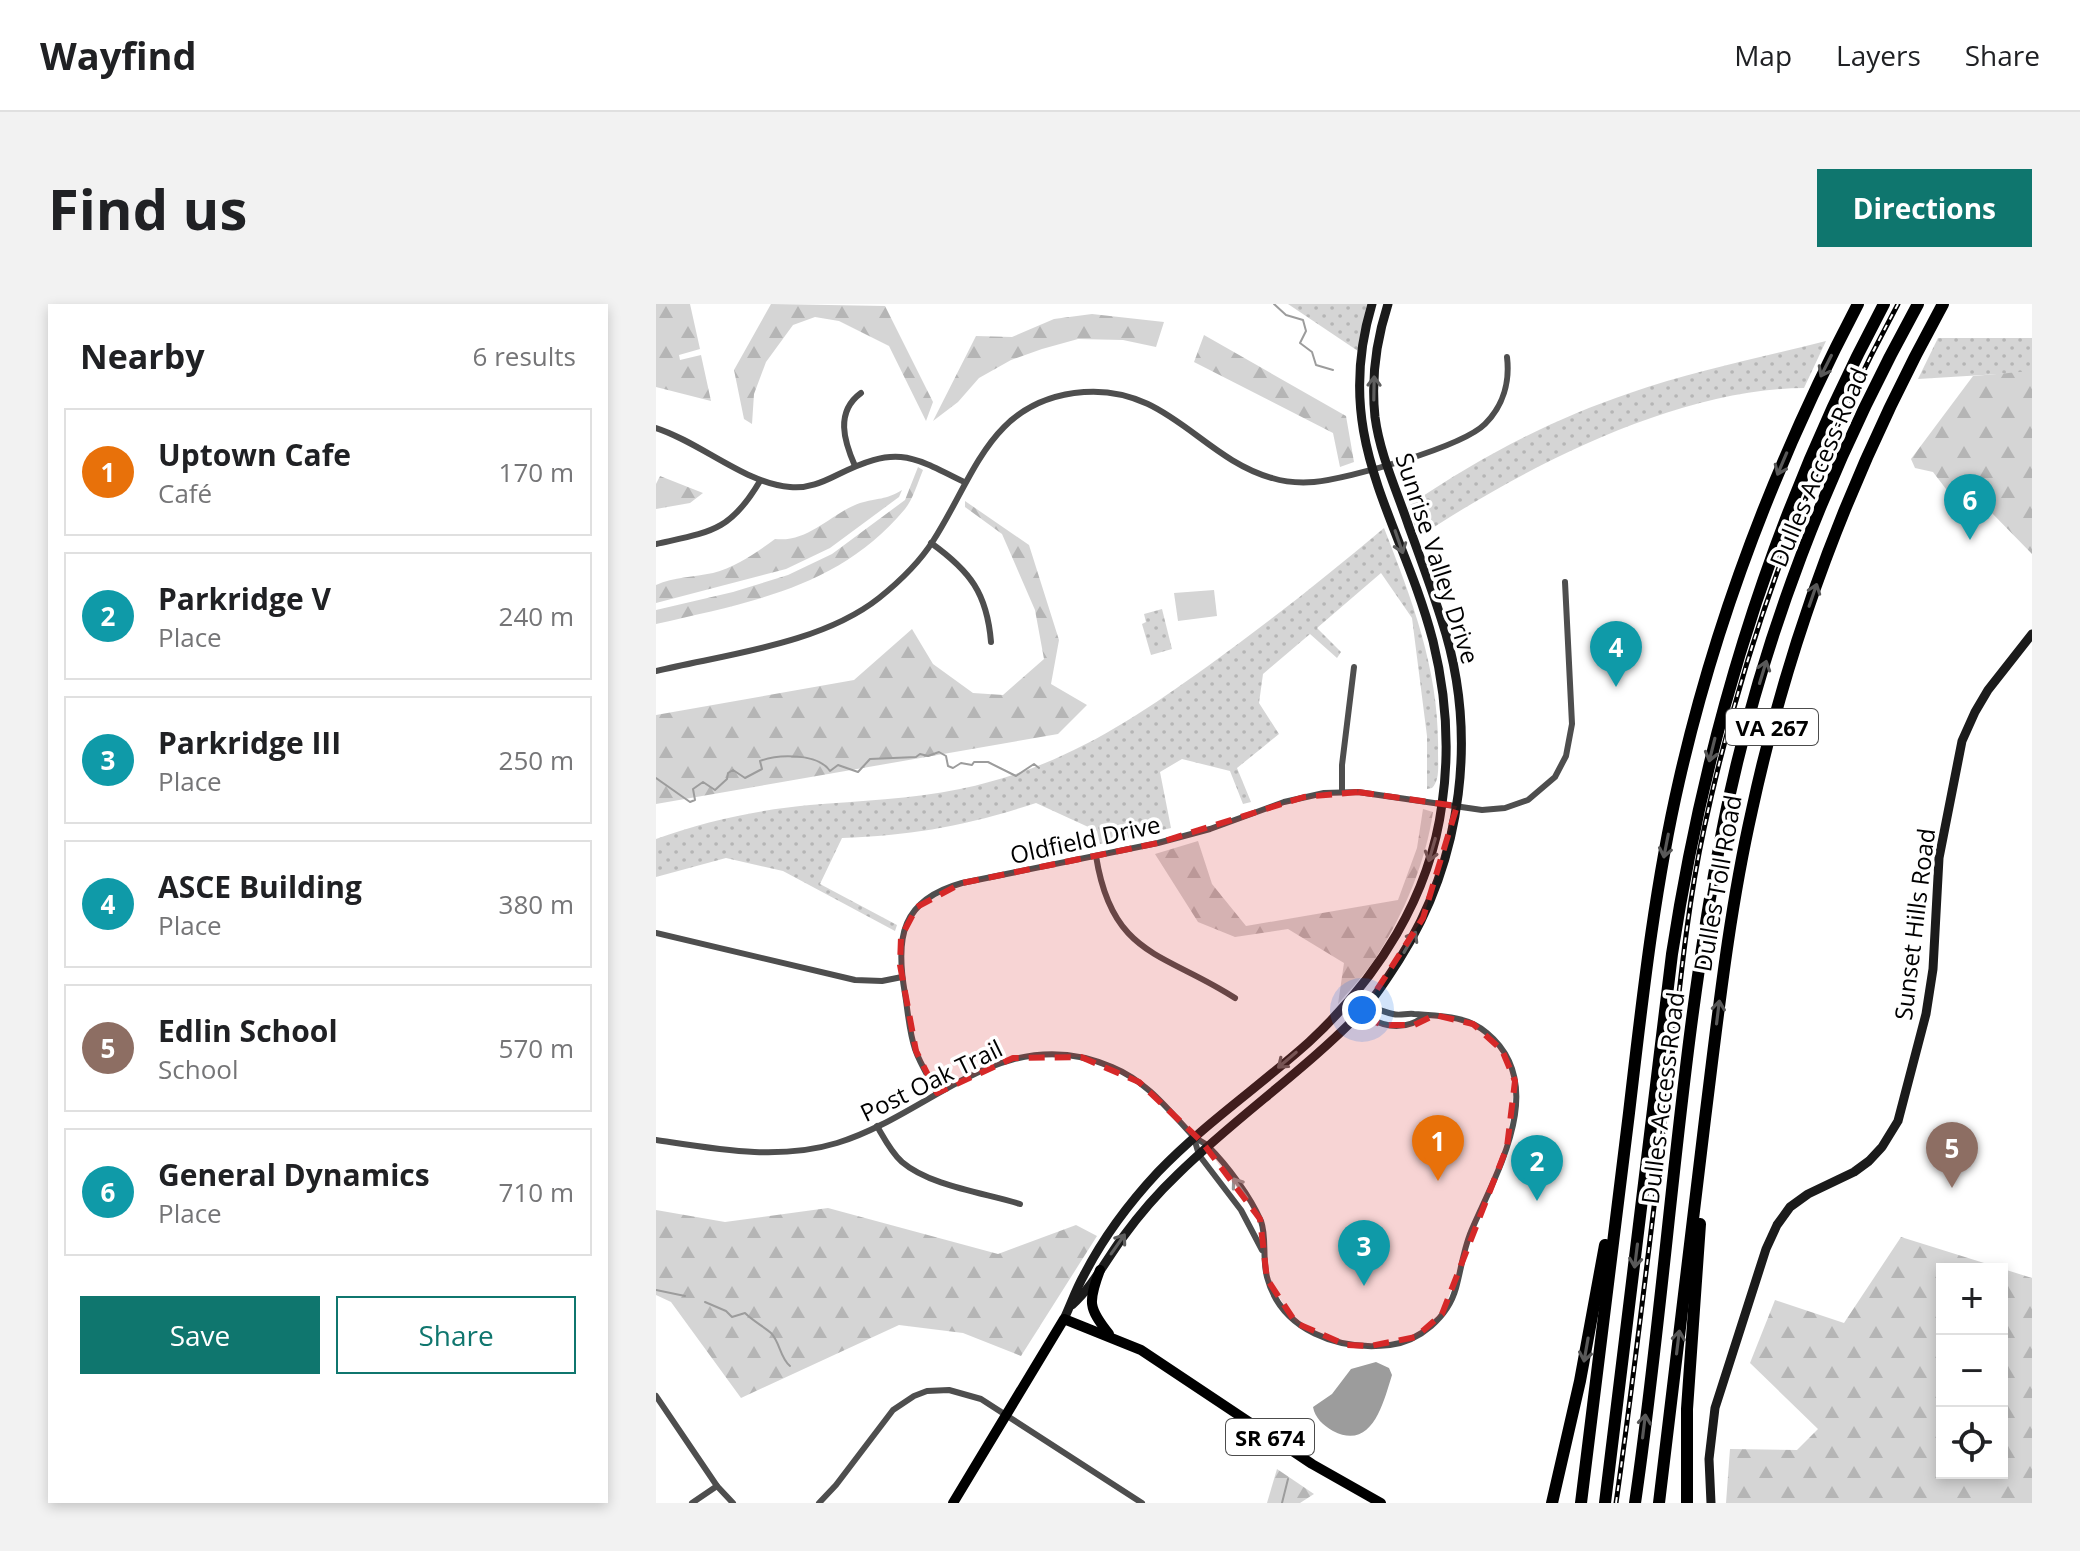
<!DOCTYPE html>
<html lang="en">
<head>
<meta charset="utf-8">
<style>
	:root { --surface:#fff; --page:#f2f2f2; --text:#202124; --muted:#757577; --line:#e0e0e0; --accent:#0f766e }
	body { margin:0; font-family:"Open Sans",sans-serif; background:var(--page); color:var(--text) }
	.controls { position:absolute; right:24px; bottom:24px; display:grid; overflow:hidden; border-radius:0px; box-shadow:0 4px 12px #0003 }
	.controls button { width:72px; height:72px; display:grid; place-items:center; padding:0; border:0; border-bottom:2px solid var(--line); background:var(--surface); color:var(--text); font:40px sans-serif }
	.you { position:absolute; left:706px; top:706px; width:28px; height:28px; margin:-20px; border:6px solid #fff; border-radius:50%; background:#1a73e8; box-shadow:0 0 0 12px #1a73e833 }
	.badge { display:grid; place-items:center; width:52px; height:52px; border-radius:50%; background:var(--accent); color:#fff; font-size:26px; font-weight:700 }
	.pin { position:absolute; translate:-50% -66px; filter:drop-shadow(0 2px 4px #0008) }
	.pin::after { content:''; position:absolute; top:42px; width:28px; height:24px; background:inherit; clip-path:polygon(0 0,100% 0,50% 100%) }
	.list { margin:0; padding:0; list-style:none }
	h2 { display:flex; justify-content:space-between; align-items:center; height:104px; margin:0; padding:0 32px; font-size:34px }
	h2 small { font-size:26px; font-weight:400; color:var(--muted) }
	.list li { display:grid; grid-template-columns:52px 1fr auto; gap:24px; align-items:center; box-sizing:border-box; height:128px; margin:0 16px 16px; padding:0 16px; border:2px solid var(--line); border-radius:0px }
	.list b { display:block; font-size:30px; white-space:nowrap }
	.list p { margin:0; font-size:26px; white-space:nowrap; color:var(--muted) }
	.list em { font-size:26px; font-style:normal; color:var(--muted) }
	.actions { display:flex; gap:16px; padding:24px 32px }
	.actions a { flex:1; padding:18px 0; border:2px solid var(--accent); border-radius:0px; text-align:center; font-size:28px; color:var(--accent) }
	.actions .main { background:var(--accent); color:#fff }
	.icon { flex:none; width:44px; height:44px; fill:none; stroke:currentColor; stroke-width:2; stroke-linecap:round; stroke-linejoin:round }
	.map { position:relative; flex:none; width:1376px; height:1199px; overflow:hidden; border-radius:0px }
	header { display:flex; align-items:center; gap:48px; box-sizing:border-box; height:112px; padding:0 40px; background:var(--surface); border-bottom:2px solid var(--line) }
	header strong { font-size:38px }
	nav { display:flex; gap:44px; margin-inline-start:auto; font-size:28px }
	.intro { display:flex; align-items:center; justify-content:space-between; box-sizing:border-box; height:192px; padding:0 48px }
	h1 { margin:0; font-size:56px }
	.button { padding:20px 36px; border-radius:0px; background:var(--accent); color:#fff; font-size:28px; font-weight:700 }
	main { display:flex; gap:48px; padding:0 48px }
	aside { flex:1; background:var(--surface); border-radius:0px; box-shadow:0 4px 12px #0003 }
	.map>svg:first-child { display:block }
</style>
</head>
<body>
<header>
<strong>Wayfind</strong>
<nav><a>Map</a><a>Layers</a><a>Share</a></nav>
</header>
<div class="intro"><h1>Find us</h1><a class="button">Directions</a></div>
<main>
<aside>
<h2>Nearby<small>6 results</small></h2>
<ul class="list">
<li><span class="badge" style="background:#e8710a">1</span><div><b>Uptown Cafe</b><p>Café</p></div><em>170 m</em></li>
<li><span class="badge" style="background:#0f9aa8">2</span><div><b>Parkridge V</b><p>Place</p></div><em>240 m</em></li>
<li><span class="badge" style="background:#0f9aa8">3</span><div><b>Parkridge III</b><p>Place</p></div><em>250 m</em></li>
<li><span class="badge" style="background:#0f9aa8">4</span><div><b>ASCE Building</b><p>Place</p></div><em>380 m</em></li>
<li><span class="badge" style="background:#8d6e63">5</span><div><b>Edlin School</b><p>School</p></div><em>570 m</em></li>
<li><span class="badge" style="background:#0f9aa8">6</span><div><b>General Dynamics</b><p>Place</p></div><em>710 m</em></li>
</ul>
<div class="actions"><a class="main">Save</a><a>Share</a></div>
</aside>
<div class="map">
<svg width="1376" height="1199" viewBox="0 0 1376 1199">
	<defs>
		<pattern id="grass-dots" width="8" height="8" patternUnits="userSpaceOnUse" patternTransform="scale(2)"><rect width="8" height="8" fill="#d5d5d5"/><path d="M2 2h.1M6 6h.1" fill="none" stroke="#b5b5b5" stroke-width="1.8" stroke-linecap="round"/></pattern>
		<pattern id="forest-firs" width="22" height="20" patternUnits="userSpaceOnUse" patternTransform="scale(2)"><rect width="22" height="20" fill="#d5d5d5"/><path d="M5 1l3.5 6h-7zM16 11l3.5 6h-7z" fill="#b5b5b5"/></pattern>
	</defs>
	<rect width="100%" height="100%" fill="#fff"/>
	<g fill="url(#grass-dots)">
		<polygon points="632,0 711,0 702,47"/>
		<polygon points="1282,34 1376,34 1376,68 1262,75"/>
		<path d="M1170 37 1148 84C1020 85 868 163 763 233L752 204 755 200C823 154 896 115 974 89 1038 67 1104 54 1170 37Z"/>
		<path d="M728 224C757 298 784 369 782 449 782 461 784 476 776 484L771 485V432L756 314 725 269 661 324 685 348 681 354 654 330 607 370 603 399 623 430 581 464 595 498 587 500 574 467 526 455 504 468 515 524 444 540 441 527 380 499C310 522 259 531 186 534L164 580 241 621 239 627 127 567 70 554 0 573V535C49 517 101 506 154 501 204 497 254 495 304 485 404 464 471 420 552 362 613 318 671 272 728 224Z"/>
		<polygon points="506,305 516,345 495,351 486,320 490,318 488,310"/>
	</g>
	<g fill="url(#forest-firs)" fill-rule="evenodd">
		<polygon points="0,0 34,0 44,45 23,51 24,56 45,51 55,97 0,83"/>
		<polygon points="115,0 229,2 277,98 270,117 233,42 183,17 159,13 137,21 110,58 98,90 96,120 88,115 78,66"/>
		<polygon points="436,10 508,18 500,43 467,36 422,35 386,45 355,56 323,74 302,98 277,117 320,32 356,33 398,15"/>
		<polygon points="548,31 690,112 698,158 684,163 677,129 538,58"/>
		<polygon points="1376,67 1376,250 1331,204 1290,185 1277,168 1259,164 1255,155 1317,72"/>
		<path d="M262 163 267 166C262 178 257 195 249 205 183 284 94 298 0 320V306L77 288 132 271 176 250 249 196Z"/>
		<polygon points="4,172 47,189 34,199 0,205 0,180"/>
		<path d="M246 186 243 193 174 244 130 265 0 299V281C18 273 38 273 57 269 80 263 100 249 119 235 153 239 175 209 204 199 221 194 230 196 246 186Z"/>
		<polygon points="309,197 373,241 403,336 395,380 431,401 402,430 0,500 0,411 198,376 256,325 277,360 317,389 347,391 388,355 379,306 346,230 309,203"/>
		<path d="M767 505 777 508C770 557 748 610 721 652 710 669 695 685 682 700L688 659 632 625 579 633 542 618 499 550 542 537 556 580 590 622 742 596 761 544Z"/>
		<polygon points="172,904 342,950 420,921 441,932 365,1052 307,1029 243,1021 85,1094 15,998 0,991 0,906 69,918"/>
		<path d="M1245 933 1376 974V1199H1070L1074 1145 1141 1146 1162 1125 1094 1059 1119 996 1188 1019ZM1286 965H1346V1169H1286Z"/>
		<polygon points="621,1165 658,1190 644,1199 611,1199"/>
	</g>
	<polygon fill="#d5d5d5" points="558,286 561,312 522,317 518,289"/>
	<path fill="#9c9c9c" d="M720 1058 733 1064 736 1071C727 1100 716 1147 677 1127 667 1121 659 1114 657 1103L676 1090 695 1065Z"/>
	<g fill="none" stroke-linecap="round" stroke-linejoin="round">
		<g stroke="#9c9c9c" stroke-width="2">
			<polyline points="618,0 630,11 647,16 650,27 644,39 656,48 660,61 677,66"/>
			<path d="M0 474 34 498 39 496 37 485 47 478 59 486 71 475 72 469 77 466 89 474 106 465 104 457C122 450 162 449 174 467L182 461 202 468 214 455 260 453 264 450 272 452 283 448 290 452 292 462 297 464 305 459 316 461 318 458H332L360 472 378 460 383 464"/>
			<polyline points="0,986 29,992"/>
			<path d="M49 998 70 1007 76 1013 89 1009C97 1017 107 1022 115 1029 124 1038 124 1054 134 1062"/>
			<polyline points="626,1199 632,1175"/>
		</g>
		<g stroke="#4e4e4e" stroke-width="6">
			<path d="M0 124C44 138 90 180 134 183 151 185 167 178 181 171 240 142 253 150 308 178"/>
			<path d="M199 162C188 137 179 108 205 89"/>
			<path d="M275 239C314 267 331 289 335 338"/>
			<path d="M0 240C54 228 74 228 104 177"/>
			<path d="M0 367C71 350 165 340 223 294 243 278 263 259 277 237 319 172 334 95 428 88 512 82 545 154 616 174 629 178 645 179 658 178 692 175 806 143 829 120 847 102 854 78 851 53"/>
			<polyline points="686,488 686,461 698,363"/>
			<path d="M440 552C456 653 508 648 579 694"/>
			<polyline points="0,629 199,676 226,677 246,673"/>
			<path d="M698 692 711 703 716 715C732 725 754 724 767 713"/>
			<path d="M281 789C274 775 264 760 259 745 253 727 252 708 249 690 239 633 245 596 306 579L502 539 554 525 628 498 668 489 702 488 826 506 849 504 872 496 899 473 910 452 916 420 909 278"/>
			<path d="M221 822C228 834 235 848 246 858 274 882 329 889 364 900"/>
			<polyline points="538,834 543,851 585,906 606,946"/>
			<path d="M0 836C60 845 122 857 181 839 276 810 347 716 456 763 490 777 511 804 535 830 540 836 547 837 552 842 572 862 594 892 605 917 611 934 606 954 611 973 625 1027 683 1047 734 1041 764 1037 792 1013 800 984 805 966 807 948 814 930 838 872 895 782 831 729 810 711 783 712 758 710 751 709 744 712 737 710 727 708 721 704 711 703"/>
			<polyline points="0,1092 61,1182 77,1199"/>
			<polyline points="36,1199 61,1182"/>
			<polyline points="163,1199 180,1181 237,1106 258,1092 271,1087 293,1086 325,1095 486,1199"/>
		</g>
		<g stroke="#1b1b1b" stroke-width="9">
			<path d="M416 1001C437 982 450 956 467 933 483 911 502 889 522 870 581 812 651 765 708 705 721 691 732 673 743 656 807 555 823 428 785 314 775 283 764 253 753 223 741 187 724 151 719 113 715 75 720 37 732 0"/>
			<path d="M408 1015C415 1000 420 985 428 971 447 934 474 898 502 868 548 820 604 782 653 738 721 675 774 593 786 500 794 445 790 390 777 337 745 214 675 136 716 0"/>
			<polyline points="1055,1199 1053,1155 1059,1104 1110,945 1121,921 1134,903 1152,890 1198,868 1213,857 1226,843 1242,817 1270,710 1277,665 1283,554 1306,437 1319,408 1332,386 1376,330"/>
		</g>
		<g stroke="#000" stroke-width="10">
			<path d="M444 966C432 998 432 1004 453 1030"/>
			<polyline points="297,1199 408,1015 485,1046 656,1160 725,1199"/>
		</g>
		<g stroke="#000" stroke-width="12">
			<polyline points="896,1199 924,1077 949,941"/>
			<path d="M925 1199C941 1069 957 939 973 809 986 698 998 586 1023 477 1061 310 1123 151 1202 0"/>
			<path d="M949 1199 1016 650C1051 422 1119 204 1228 0"/>
			<path d="M979 1199C1012 973 1023 743 1068 518 1104 338 1173 161 1262 0"/>
			<path d="M1003 1199C1019 1071 1034 943 1049 815 1062 711 1073 608 1096 506 1134 330 1200 158 1287 0"/>
			<polyline points="1031,1199 1031,1105 1044,920"/>
		</g>
		<g stroke="#000" stroke-width="5">
			<path id="rail" d="M960 1199C980 1059 996 918 1013 778 1023 693 1030 608 1048 525 1089 335 1150 171 1242 0"/>
		</g>
		<use href="#rail" stroke="#fff" stroke-width="2" stroke-dasharray="6" stroke-linecap="butt"/>
	</g>
	<defs><path id="oneway-shaft" d="M-6 0H5M1.5-3L5.5 0L1.5 3" fill="none" stroke-width="1.6" stroke-linecap="round" stroke-linejoin="round" transform="scale(2)"/></defs>
	<g stroke="#595959">
		<use href="#oneway-shaft" transform="translate(1170 62) rotate(117)"/>
		<use href="#oneway-shaft" transform="translate(1126 160) rotate(113)"/>
		<use href="#oneway-shaft" transform="translate(1157 291) rotate(-71)"/>
		<use href="#oneway-shaft" transform="translate(1107 368) rotate(-73)"/>
		<use href="#oneway-shaft" transform="translate(1056 446) rotate(104)"/>
		<use href="#oneway-shaft" transform="translate(1010 542) rotate(101)"/>
		<use href="#oneway-shaft" transform="translate(1062 708) rotate(-83)"/>
		<use href="#oneway-shaft" transform="translate(980 952) rotate(97)"/>
		<use href="#oneway-shaft" transform="translate(1022 1038) rotate(-83)"/>
		<use href="#oneway-shaft" transform="translate(930 1046) rotate(100)"/>
		<use href="#oneway-shaft" transform="translate(988 1122) rotate(-83)"/>
	</g>
	<g stroke="#5f5f5f">
		<use href="#oneway-shaft" transform="translate(718 84) rotate(-89)"/>
		<use href="#oneway-shaft" transform="translate(743 238) rotate(71)"/>
		<use href="#oneway-shaft" transform="translate(776 546) rotate(106)"/>
		<use href="#oneway-shaft" transform="translate(754 638) rotate(-60)"/>
		<use href="#oneway-shaft" transform="translate(631 756) rotate(140)"/>
		<use href="#oneway-shaft" transform="translate(462 940) rotate(-55)"/>
	</g>
	<use stroke="#959595" href="#oneway-shaft" transform="translate(584 884) rotate(-125)"/>
	<path fill="#d62828" fill-opacity="0.2" stroke="#d62828" stroke-width="6" stroke-dasharray="16 10" stroke-linejoin="round" d="M702 488 801 502 767 614 704 712 727 721H758L779 711 817 720 846 746 859 777 851 843 786 1010 760 1033 714 1042 690 1041 640 1019 611 975 604 915 546 838 483 778 425 753 357 754 281 789 260 747 244 661 245 633 261 603 306 579 502 539 648 493Z"/>
	<g text-anchor="middle" dominant-baseline="central" stroke-width="7" stroke-linejoin="round" paint-order="stroke">
		<g fill="#fff" stroke="#4c4c4c" stroke-width="2">
			<rect x="1070" y="405" width="92" height="36" rx="6"/>
			<rect x="570" y="1115" width="88" height="36" rx="6"/>
		</g>
		<g font-size="22" font-weight="bold" fill="#000">
			<text x="1116" y="423">VA 267</text>
			<text x="614" y="1133">SR 674</text>
		</g>
		<g font-size="24" fill="#000" stroke="#fff">
			<text transform="translate(1162 163) rotate(-67)">Dulles Access Road</text>
			<text transform="translate(782 254) rotate(72)">Sunrise Valley Drive</text>
			<text transform="translate(429 535) rotate(-12)">Oldfield Drive</text>
			<text transform="translate(1061 579) rotate(-80)">Dulles Toll Road</text>
			<text transform="translate(1258 620) rotate(-83)">Sunset Hills Road</text>
			<text transform="translate(275 776) rotate(-26)">Post Oak Trail</text>
			<text transform="translate(1006 794) rotate(-83)">Dulles Access Road</text>
		</g>
	</g>
</svg>
<div class="controls">
<button>+</button>
<button>−</button>
<button><svg class="icon" aria-label="locate" viewBox="0 0 24 24"><circle cx="12" cy="12" r="6"/><path d="M12 2v4M12 18v4M2 12h4M18 12h4"/></svg></button>
</div>
<div class="you"></div>
<div class="pin badge" style="left:782px;top:877px;background:#e8710a">1</div>
<div class="pin badge" style="left:881px;top:897px;background:#0f9aa8">2</div>
<div class="pin badge" style="left:708px;top:982px;background:#0f9aa8">3</div>
<div class="pin badge" style="left:960px;top:383px;background:#0f9aa8">4</div>
<div class="pin badge" style="left:1296px;top:884px;background:#8d6e63">5</div>
<div class="pin badge" style="left:1314px;top:236px;background:#0f9aa8">6</div>
</div>
</main>
</body>
</html>
